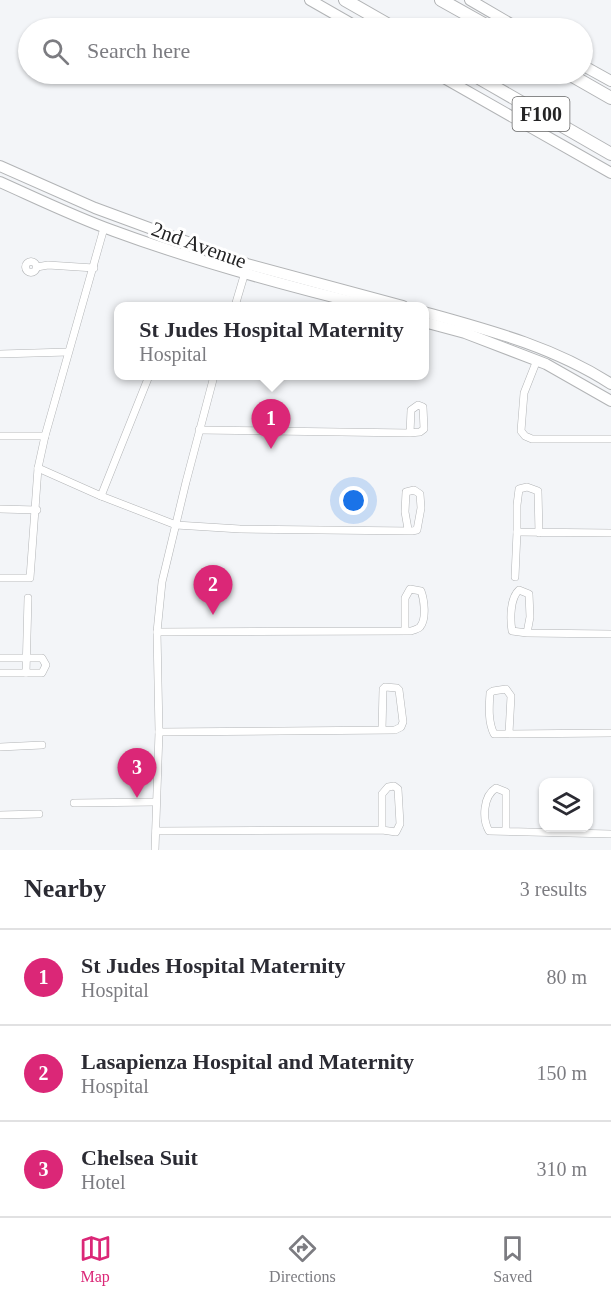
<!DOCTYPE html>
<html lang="en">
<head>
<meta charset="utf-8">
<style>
	:root { --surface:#fff; --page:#f2f2f3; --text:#2b2b33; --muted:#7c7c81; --line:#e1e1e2; --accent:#db2777 }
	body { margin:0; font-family:"Times New Roman",serif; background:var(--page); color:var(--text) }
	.controls { position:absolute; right:18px; bottom:18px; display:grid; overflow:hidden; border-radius:12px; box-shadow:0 2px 4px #0004 }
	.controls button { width:54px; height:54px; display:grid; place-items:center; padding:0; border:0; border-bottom:2px solid var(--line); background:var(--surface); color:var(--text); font:30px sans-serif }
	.you { position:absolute; left:354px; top:501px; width:21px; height:21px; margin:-15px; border:4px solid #fff; border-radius:50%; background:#1a73e8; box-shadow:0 0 0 9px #1a73e833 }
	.badge { display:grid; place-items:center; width:39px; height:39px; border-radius:50%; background:var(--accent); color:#fff; font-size:20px; font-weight:700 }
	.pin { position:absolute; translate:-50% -50px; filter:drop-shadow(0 2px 3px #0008) }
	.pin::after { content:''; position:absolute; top:32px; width:21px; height:18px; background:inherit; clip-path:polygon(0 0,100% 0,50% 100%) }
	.popup { position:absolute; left:114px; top:302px; width:315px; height:78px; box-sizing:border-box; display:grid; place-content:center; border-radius:12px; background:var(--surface); filter:drop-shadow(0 2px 4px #0005); font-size:20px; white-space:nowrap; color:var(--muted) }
	.popup b { font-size:22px; color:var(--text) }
	.popup::after { content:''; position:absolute; left:50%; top:100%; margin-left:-12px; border:12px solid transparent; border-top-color:var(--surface) }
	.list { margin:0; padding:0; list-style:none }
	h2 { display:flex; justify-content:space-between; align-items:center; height:78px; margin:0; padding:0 24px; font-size:26px }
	h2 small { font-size:20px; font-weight:400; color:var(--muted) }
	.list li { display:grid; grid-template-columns:39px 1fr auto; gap:18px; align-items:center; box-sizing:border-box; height:96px; padding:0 24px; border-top:2px solid var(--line) }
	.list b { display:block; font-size:22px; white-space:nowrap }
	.list p { margin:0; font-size:20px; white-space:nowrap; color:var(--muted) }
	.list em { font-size:20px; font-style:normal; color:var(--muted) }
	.icon { flex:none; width:33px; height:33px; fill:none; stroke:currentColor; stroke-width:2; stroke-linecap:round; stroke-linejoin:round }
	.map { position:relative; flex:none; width:611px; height:850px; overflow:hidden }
	.search { position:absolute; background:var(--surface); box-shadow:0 2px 4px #0004; left:18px; right:18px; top:18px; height:66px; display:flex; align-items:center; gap:15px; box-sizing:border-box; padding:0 21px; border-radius:33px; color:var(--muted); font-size:22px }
	.sheet { height:366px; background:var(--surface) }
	nav { display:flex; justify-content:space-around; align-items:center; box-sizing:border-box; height:84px; border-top:2px solid var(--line); background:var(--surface); font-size:16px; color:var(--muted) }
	nav a { display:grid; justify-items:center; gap:3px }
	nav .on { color:var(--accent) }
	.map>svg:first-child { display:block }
</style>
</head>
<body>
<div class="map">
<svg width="611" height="850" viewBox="0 0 611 850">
	<rect width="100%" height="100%" fill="#f3f5f8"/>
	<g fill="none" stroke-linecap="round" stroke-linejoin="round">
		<g stroke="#b2b4b6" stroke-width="8">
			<g id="street">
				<circle cx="31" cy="267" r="5.5"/>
				<polyline points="37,267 48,265 94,268"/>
				<polyline points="235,306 246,269"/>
				<polyline points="0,354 68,352"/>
				<polyline points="537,360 524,393 521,431 525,436 532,439 611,439"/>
				<polyline points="199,430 410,433 420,432 424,429 423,407 418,405 411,410 410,433"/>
				<polyline points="0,436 45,436"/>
				<polyline points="38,468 101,496 176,525 240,529 412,531 417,530 421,508 420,494 414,490 406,492 405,512 408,529"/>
				<polyline points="101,496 149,376"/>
				<polyline points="0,509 37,510"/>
				<polyline points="539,533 538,491 527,487 519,489 517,505 517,532 611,533"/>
				<polyline points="515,577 517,532"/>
				<polyline points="0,578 30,578 38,468 45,436 104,228"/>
				<path d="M157 632 411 631C414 630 418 629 420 627 427 619 424 599 421 591L410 589 405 598V631"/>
				<path d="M527 633 530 617 529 594 519 590C510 598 510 619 512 631L527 633 611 634"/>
				<polyline points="0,658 42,658 46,665 42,673 0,673"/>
				<polyline points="26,673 28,598"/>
				<polyline points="159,732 395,730 401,727 403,722 399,690 397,688 385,687 383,689 382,730"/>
				<path d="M509 733 511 696 506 689 493 691 490 693C489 707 488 722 494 734L611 733"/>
				<polyline points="0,747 42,745"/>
				<polyline points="74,803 156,802"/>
				<polyline points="0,815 39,814"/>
				<polyline points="156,831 382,830 396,832 400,824 398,789 394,786 388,787 382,794 382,830"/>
				<path d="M506 831V792L496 788C483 796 482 819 489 831L611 834"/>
				<polyline points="155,850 159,732 157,632 162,582 186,482 214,376"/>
			</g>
		</g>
		<g stroke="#b2b4b6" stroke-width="12">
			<g id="secondary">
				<polyline points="0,166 95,208 247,264 403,306"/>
				<path d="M0 182C38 199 75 217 114 231 198 262 283 285 369 306"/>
				<path d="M424 312C489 330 554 347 611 384"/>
				<polyline points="424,322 465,333 546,364 611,401"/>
			</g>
		</g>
		<g stroke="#b2b4b6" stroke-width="12">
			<g id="primary">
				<polyline points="310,0 359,28"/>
				<polyline points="470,0 518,28"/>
				<polyline points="582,65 611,81"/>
				<polyline points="437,74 611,173"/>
			</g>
		</g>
		<g stroke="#b2b4b6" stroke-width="14">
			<g id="highway">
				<polyline points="345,0 394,28"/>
				<polyline points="441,0 491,28"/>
				<polyline points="472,74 611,154"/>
				<polyline points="569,74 611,98"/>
			</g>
		</g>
		<use href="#street" stroke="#fff" stroke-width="7"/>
		<use href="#secondary" stroke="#fff" stroke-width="10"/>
		<use href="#primary" stroke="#fff" stroke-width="10"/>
		<use href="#highway" stroke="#fff" stroke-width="12"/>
	</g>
	<g text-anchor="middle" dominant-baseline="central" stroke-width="6" stroke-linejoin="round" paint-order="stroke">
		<rect fill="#fff" stroke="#666" stroke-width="1.5" x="512.5" y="97" width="57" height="34" rx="4.5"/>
		<g font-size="20" font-weight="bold" fill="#242425">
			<text x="541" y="114">F100</text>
		</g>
		<g font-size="21" fill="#242425" stroke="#fff">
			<text transform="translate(199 245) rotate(20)">2nd Avenue</text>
		</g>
	</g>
</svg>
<div class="controls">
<button><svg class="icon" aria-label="layers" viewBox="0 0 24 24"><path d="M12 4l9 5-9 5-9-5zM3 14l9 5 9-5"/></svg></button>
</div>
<div class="you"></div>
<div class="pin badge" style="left:271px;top:449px">1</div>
<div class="popup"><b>St Judes Hospital Maternity</b>Hospital</div>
<div class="pin badge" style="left:213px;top:615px">2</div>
<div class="pin badge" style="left:137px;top:798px">3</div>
<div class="search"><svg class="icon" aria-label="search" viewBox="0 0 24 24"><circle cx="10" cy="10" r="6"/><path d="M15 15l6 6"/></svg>Search here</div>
</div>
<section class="sheet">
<h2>Nearby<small>3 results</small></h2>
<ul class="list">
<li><span class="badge">1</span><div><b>St Judes Hospital Maternity</b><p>Hospital</p></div><em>80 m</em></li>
<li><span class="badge">2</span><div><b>Lasapienza Hospital and Maternity</b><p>Hospital</p></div><em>150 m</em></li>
<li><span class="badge">3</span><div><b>Chelsea Suit</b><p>Hotel</p></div><em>310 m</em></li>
</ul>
</section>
<nav>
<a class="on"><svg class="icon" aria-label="map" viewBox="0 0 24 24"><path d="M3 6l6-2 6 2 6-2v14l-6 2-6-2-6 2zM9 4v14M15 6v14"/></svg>Map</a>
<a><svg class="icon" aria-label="directions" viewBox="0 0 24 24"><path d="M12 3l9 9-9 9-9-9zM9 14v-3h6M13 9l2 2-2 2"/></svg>Directions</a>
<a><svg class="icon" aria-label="saved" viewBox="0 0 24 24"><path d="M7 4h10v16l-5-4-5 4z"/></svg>Saved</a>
</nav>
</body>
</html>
